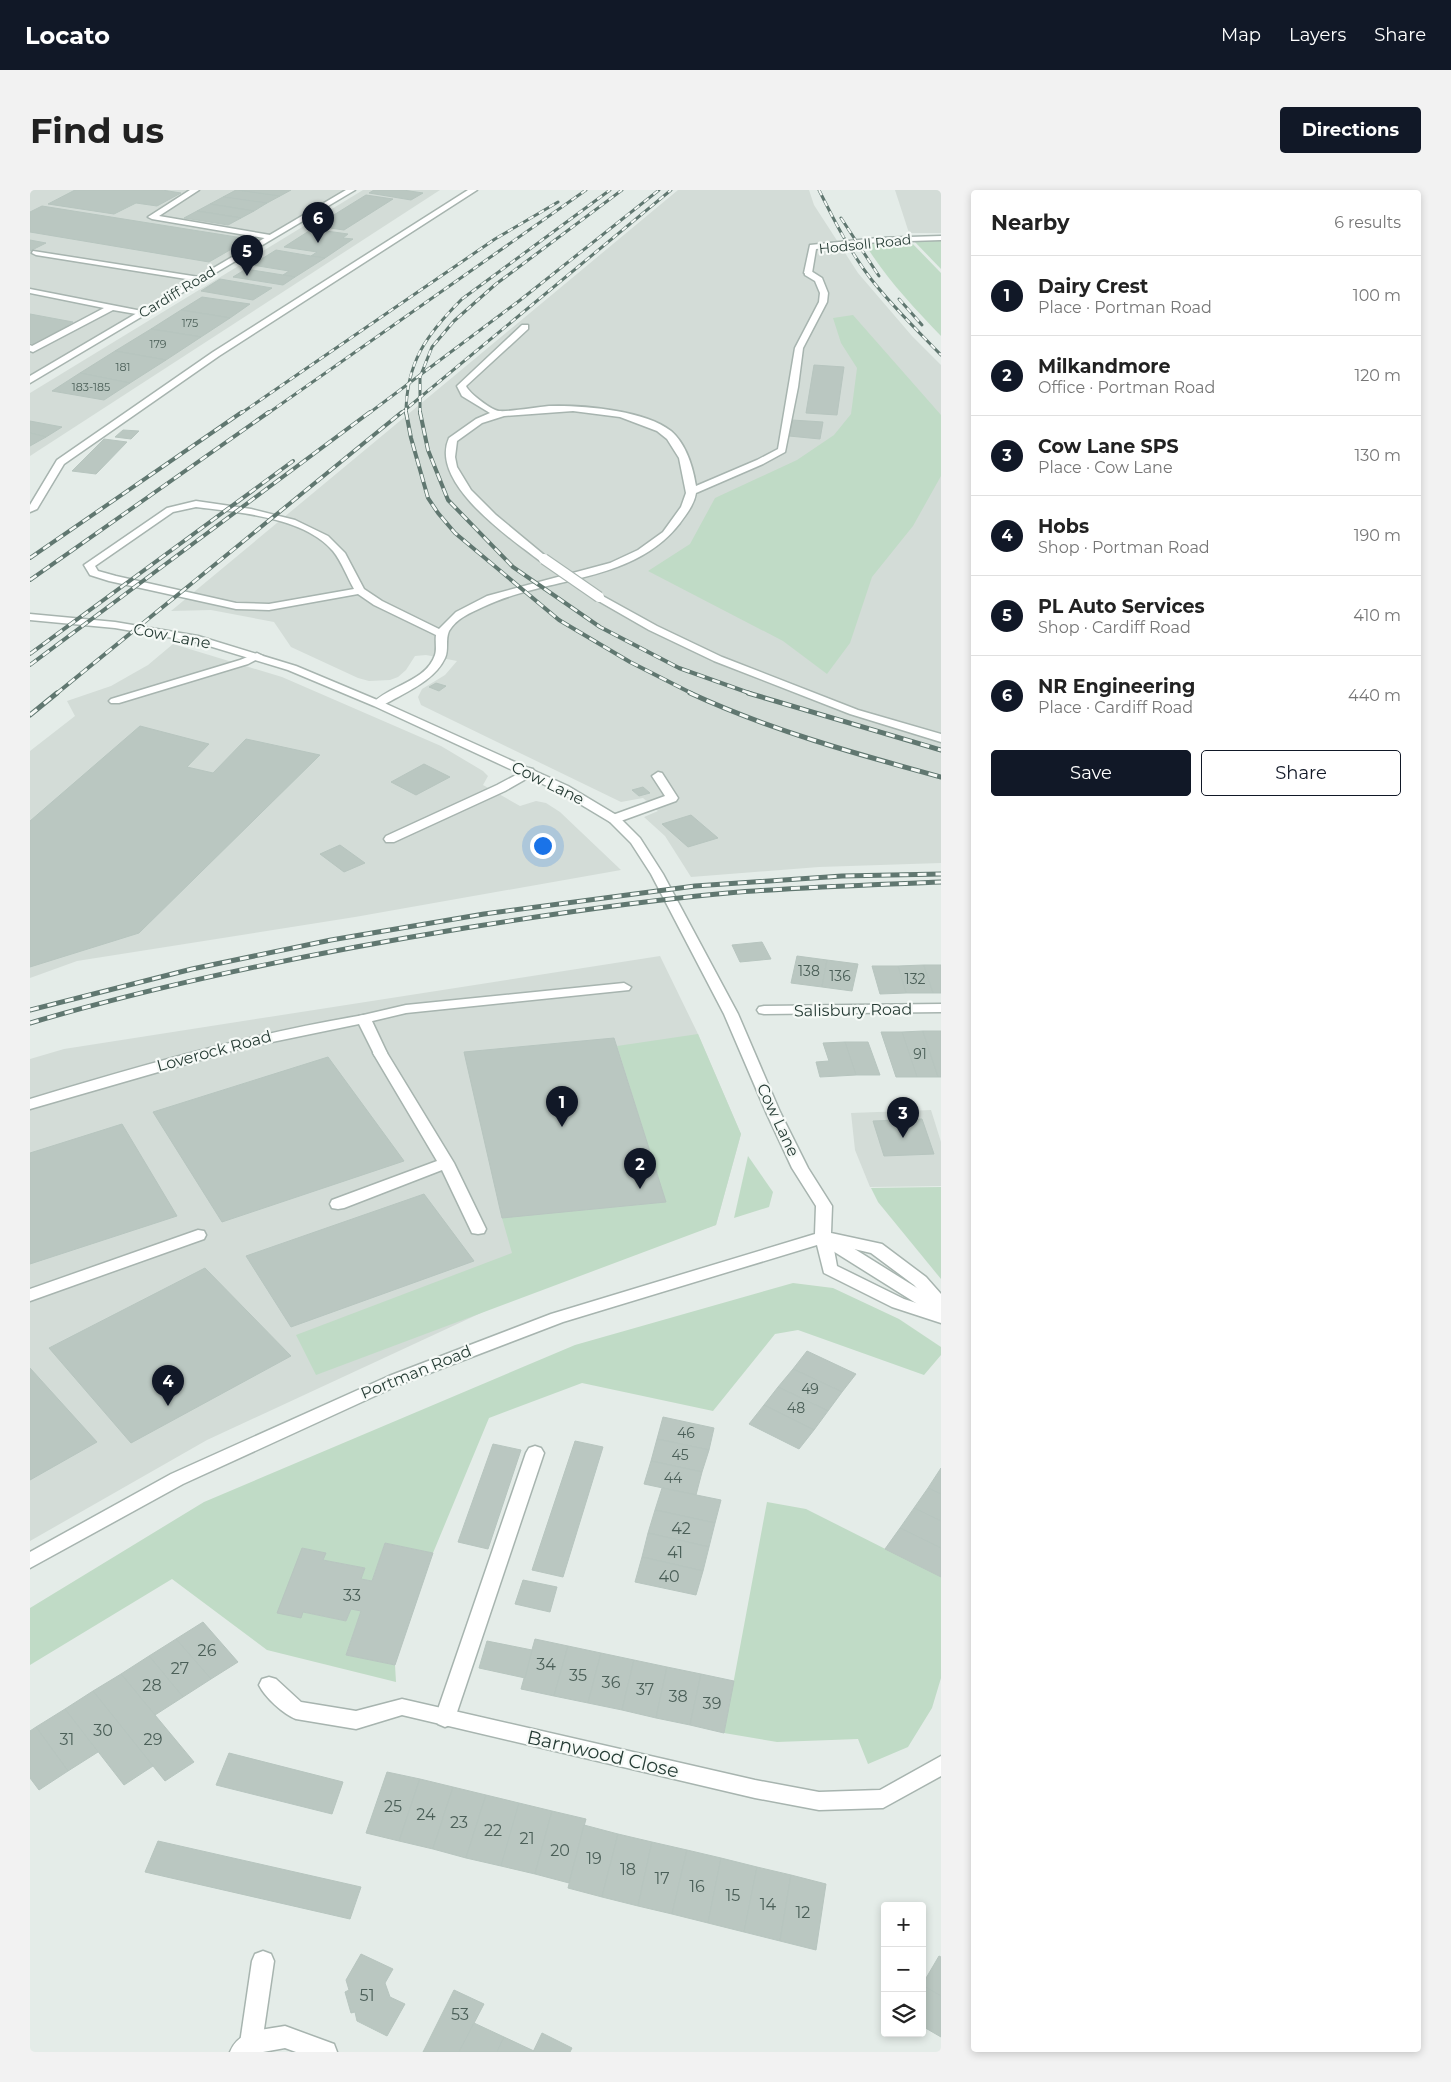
<!DOCTYPE html>
<html lang="en">
<head>
<meta charset="utf-8">
<style>
	:root { --surface:#fff; --page:#f2f2f2; --text:#222; --muted:#767676; --line:#e0e0e0; --accent:#111827 }
	body { margin:0; font-family:Montserrat,sans-serif; background:var(--page); color:var(--text) }
	.controls { position:absolute; right:15px; bottom:15px; display:grid; overflow:hidden; border-radius:5px; box-shadow:0 2px 8px #0003 }
	.controls button { width:45px; height:45px; display:grid; place-items:center; padding:0; border:0; border-bottom:1px solid var(--line); background:var(--surface); color:var(--text); font:25px sans-serif }
	.you { position:absolute; left:512px; top:655px; width:18px; height:18px; margin:-12px; border:4px solid #fff; border-radius:50%; background:#1a73e8; box-shadow:0 0 0 8px #1a73e833 }
	.badge { display:grid; place-items:center; width:32px; height:32px; border-radius:50%; background:var(--accent); color:#fff; font-size:16px; font-weight:700 }
	.pin { position:absolute; translate:-50% -41px; filter:drop-shadow(0 1px 2px #0008) }
	.pin::after { content:''; position:absolute; top:26px; width:18px; height:15px; background:inherit; clip-path:polygon(0 0,100% 0,50% 100%) }
	.list { margin:0; padding:0; list-style:none }
	h2 { display:flex; justify-content:space-between; align-items:center; height:65px; margin:0; padding:0 20px; font-size:21px }
	h2 small { font-size:16px; font-weight:400; color:var(--muted) }
	.list li { display:grid; grid-template-columns:32px 1fr auto; gap:15px; align-items:center; box-sizing:border-box; height:80px; padding:0 20px; border-top:1px solid var(--line) }
	.list b { display:block; font-size:19px; white-space:nowrap }
	.list p { margin:0; font-size:16px; white-space:nowrap; color:var(--muted) }
	.list em { font-size:16px; font-style:normal; color:var(--muted) }
	.actions { display:flex; gap:10px; padding:15px 20px }
	.actions a { flex:1; padding:11px 0; border:1px solid var(--accent); border-radius:5px; text-align:center; font-size:18px; color:var(--accent) }
	.actions .main { background:var(--accent); color:#fff }
	.icon { flex:none; width:28px; height:28px; fill:none; stroke:currentColor; stroke-width:2; stroke-linecap:round; stroke-linejoin:round }
	.map { position:relative; flex:none; width:911px; height:1862px; overflow:hidden; border-radius:5px }
	header { display:flex; align-items:center; gap:30px; box-sizing:border-box; height:70px; padding:0 25px; background:var(--accent); color:#fff }
	header strong { font-size:24px }
	nav { display:flex; gap:28px; margin-inline-start:auto; font-size:18px }
	.intro { display:flex; align-items:center; justify-content:space-between; box-sizing:border-box; height:120px; padding:0 30px }
	h1 { margin:0; font-size:35px }
	.button { padding:12px 22px; border-radius:5px; background:var(--accent); color:#fff; font-size:18px; font-weight:700 }
	main { display:flex; gap:30px; padding:0 30px }
	aside { flex:1; background:var(--surface); border-radius:5px; box-shadow:0 2px 8px #0003 }
	.map>svg:first-child { display:block }
</style>
</head>
<body>
<header>
<strong>Locato</strong>
<nav><a>Map</a><a>Layers</a><a>Share</a></nav>
</header>
<div class="intro"><h1>Find us</h1><a class="button">Directions</a></div>
<main>
<div class="map">
<svg width="911" height="1862" viewBox="0 0 911 1862">
	<rect width="100%" height="100%" fill="#e4ece8"/>
	<g fill="#d3dcd7">
		<polygon points="0,0 320,0 0,186"/>
		<polygon points="333,0 410,0 0,266 0,203"/>
		<polygon points="648,0 779,0 784,15 828,83 882,146 911,175 911,673 789,677 661,687 635,646 614,627 628,621 613,608 591,612 391,515 388,507 392,499 415,485 427,471 396,465 385,466 376,480 368,487 360,490 339,491 328,488 261,457 244,432 181,420 141,421"/>
		<polygon points="865,0 911,0 911,43 879,43"/>
		<polygon points="143,454 252,487 411,556 453,581 458,586 453,595 490,616 506,611 516,613 530,622 591,680 325,727 47,771 0,788 0,561 45,526 37,511 81,496 118,475"/>
		<polygon points="630,766 668,844 711,944 686,1035 518,1092 177,1250 0,1351 0,869 34,859"/>
		<polygon points="901,920 911,952 911,996 840,997 825,960 821,923"/>
	</g>
	<g fill="#c0dbc6">
		<path d="M879 50 911 83V146C883 117 856 88 835 54Z"/>
		<polygon points="883,50 911,51 911,79"/>
		<polygon points="823,125 911,225 911,286 883,336 842,387 820,453 797,484 753,451 618,381 660,354 685,308 767,270 804,245 821,224 827,178 811,153 803,128"/>
		<polygon points="668,844 711,944 686,1035 286,1185 266,1145 482,1063 472,1028 636,1012 587,856"/>
		<polygon points="718,966 743,1002 739,1017 704,1028"/>
		<polygon points="911,997 911,1089 848,1012 841,998"/>
		<polygon points="763,1093 803,1098 869,1129 911,1157 911,1165 894,1185 768,1140 745,1144 683,1221 552,1193 459,1228 403,1363 355,1353 342,1391 331,1389 335,1378 293,1370 295,1363 272,1358 273,1422 316,1431 321,1419 331,1421 316,1465 365,1475 366,1492 237,1460 142,1389 0,1475 0,1418 174,1312 545,1155"/>
		<polygon points="737,1312 776,1319 911,1387 911,1488 902,1518 878,1557 838,1574 828,1549 747,1552 694,1543"/>
	</g>
	<g fill="#bac7c1" stroke="#b7c5bf">
		<polygon points="45,0 132,0 151,3 127,16 106,13 84,24 18,14"/>
		<polygon points="206,0 208,0 250,6 237,13 193,7"/>
		<polygon points="208,0 261,0 250,6"/>
		<polygon points="344,0 373,0 393,3 381,10 339,3"/>
		<polygon points="336,5 363,9 314,40 286,36"/>
		<polygon points="193,7 237,13 224,21 180,14"/>
		<polygon points="180,14 224,21 211,28 167,21"/>
		<polygon points="12,16 219,49 179,72 0,42 0,22"/>
		<polygon points="167,21 211,28 198,35 154,28"/>
		<polygon points="282,39 318,44 313,48 323,49 295,68 281,66 287,62 254,57"/>
		<polygon points="0,50 16,53 0,61"/>
		<polygon points="246,60 281,66 295,68 265,87 253,85 259,81 222,75"/>
		<polygon points="216,79 253,85 265,87 253,95 203,87"/>
		<polygon points="190,89 242,98 223,110 171,101"/>
		<polygon points="172,107 220,114 200,128 151,120"/>
		<polygon points="151,120 200,128 171,147 121,139"/>
		<polygon points="0,124 43,132 6,154 0,153"/>
		<polygon points="121,139 171,147 136,170 85,161"/>
		<polygon points="85,161 136,170 100,193 50,183"/>
		<polygon points="784,175 814,177 807,225 776,223"/>
		<polygon points="50,183 100,193 74,210 22,201"/>
		<polygon points="762,230 793,232 790,249 759,246"/>
		<polygon points="0,231 32,237 16,247 0,243"/>
		<polygon points="93,240 109,241 101,249 85,247"/>
		<polygon points="0,243 16,247 0,256"/>
		<polygon points="74,249 97,252 66,284 42,281"/>
		<polygon points="406,493 416,496 409,501 399,497"/>
		<polygon points="110,536 179,554 157,577 183,583 216,549 290,565 109,743 0,777 0,631"/>
		<polygon points="394,574 420,587 386,605 361,592"/>
		<polygon points="613,597 620,603 609,606 602,600"/>
		<polygon points="661,625 688,648 658,657 632,634"/>
		<polygon points="310,655 335,673 314,682 290,664"/>
		<polygon points="732,752 741,769 710,772 702,755"/>
		<polygon points="767,766 797,770 792,797 761,793"/>
		<polygon points="797,770 828,774 822,801 792,797"/>
		<polygon points="894,775 903,803 876,803 868,776"/>
		<polygon points="894,775 911,775 911,803 903,803"/>
		<polygon points="842,776 868,776 876,803 850,804"/>
		<polygon points="893,841 908,887 887,887 872,842"/>
		<polygon points="893,841 911,841 911,887 908,887"/>
		<polygon points="851,842 872,842 887,887 866,887"/>
		<polygon points="584,848 636,1012 472,1028 434,862"/>
		<polygon points="815,852 838,852 850,885 826,885"/>
		<polygon points="815,852 826,885 790,887 786,872 799,871 793,853"/>
		<polygon points="298,867 374,971 192,1032 123,922"/>
		<polygon points="892,929 904,964 854,966 843,931"/>
		<polygon points="92,934 147,1026 0,1074 0,963"/>
		<polygon points="394,1004 444,1071 261,1137 216,1066"/>
		<polygon points="175,1078 261,1166 101,1253 19,1158"/>
		<polygon points="777,1161 826,1184 812,1202 763,1179"/>
		<polygon points="0,1178 67,1252 0,1290"/>
		<polygon points="763,1179 812,1202 798,1221 748,1197"/>
		<polygon points="748,1197 798,1221 784,1240 734,1215"/>
		<polygon points="734,1215 784,1240 769,1259 719,1234"/>
		<polygon points="633,1227 684,1238 679,1260 627,1249"/>
		<polygon points="627,1249 679,1260 672,1282 621,1271"/>
		<polygon points="545,1251 573,1257 533,1387 502,1380"/>
		<polygon points="463,1254 491,1260 458,1359 428,1352"/>
		<polygon points="621,1271 672,1282 666,1305 614,1294"/>
		<polygon points="911,1278 911,1304 898,1298"/>
		<polygon points="632,1298 691,1310 685,1333 625,1320"/>
		<polygon points="898,1298 911,1304 911,1331 884,1318"/>
		<polygon points="884,1318 911,1331 911,1358 870,1338"/>
		<polygon points="625,1320 685,1333 679,1357 618,1343"/>
		<polygon points="870,1338 911,1358 911,1387 855,1359"/>
		<polygon points="618,1343 679,1357 673,1381 612,1367"/>
		<polygon points="355,1353 403,1363 365,1475 316,1465 331,1421 321,1419 316,1431 273,1422 271,1428 247,1423 272,1358 296,1363 293,1370 335,1378 331,1389 342,1391"/>
		<polygon points="612,1367 673,1381 666,1405 605,1392"/>
		<polygon points="493,1390 527,1397 520,1422 485,1414"/>
		<polygon points="173,1432 208,1472 181,1489 146,1449"/>
		<polygon points="146,1449 181,1489 153,1507 119,1466"/>
		<polygon points="505,1449 538,1456 524,1506 491,1499"/>
		<polygon points="457,1451 502,1460 495,1488 449,1478"/>
		<polygon points="538,1456 571,1463 558,1513 524,1506"/>
		<polygon points="571,1463 604,1470 592,1520 558,1513"/>
		<polygon points="119,1466 153,1507 125,1525 91,1484"/>
		<polygon points="604,1470 637,1477 626,1528 592,1520"/>
		<polygon points="637,1477 671,1484 660,1535 626,1528"/>
		<polygon points="91,1484 164,1572 135,1591 63,1501"/>
		<polygon points="671,1484 704,1491 694,1543 660,1535"/>
		<polygon points="63,1501 123,1576 94,1595 35,1519"/>
		<polygon points="35,1519 68,1562 38,1581 6,1537"/>
		<polygon points="6,1537 38,1581 9,1600 0,1588 0,1541"/>
		<polygon points="199,1563 313,1592 302,1624 186,1595"/>
		<polygon points="357,1582 390,1589 369,1651 336,1643"/>
		<polygon points="390,1589 423,1597 403,1659 369,1651"/>
		<polygon points="423,1597 456,1605 436,1668 403,1659"/>
		<polygon points="456,1605 489,1613 471,1676 436,1668"/>
		<polygon points="489,1613 522,1621 505,1684 471,1676"/>
		<polygon points="522,1621 556,1629 539,1693 505,1684"/>
		<polygon points="554,1635 588,1644 572,1707 538,1698"/>
		<polygon points="588,1644 622,1652 608,1716 572,1707"/>
		<polygon points="128,1651 331,1697 320,1729 115,1682"/>
		<polygon points="622,1652 657,1660 642,1724 608,1716"/>
		<polygon points="657,1660 691,1668 678,1733 642,1724"/>
		<polygon points="691,1668 727,1677 714,1742 678,1733"/>
		<polygon points="727,1677 761,1685 750,1751 714,1742"/>
		<polygon points="761,1685 796,1694 786,1760 750,1751"/>
		<polygon points="331,1764 363,1779 355,1793 360,1807 375,1814 357,1846 327,1831 325,1822 321,1823 315,1802 319,1800 316,1790"/>
		<polygon points="909,1766 911,1767 911,1806 892,1795"/>
		<polygon points="892,1795 911,1806 911,1847 892,1836"/>
		<polygon points="424,1800 454,1814 429,1862 393,1862"/>
		<polygon points="444,1833 474,1847 467,1862 429,1862"/>
		<polygon points="512,1843 542,1858 540,1862 503,1862"/>
		<polygon points="474,1847 504,1861 503,1862 467,1862"/>
	</g>
	<g fill="none" stroke-linecap="round" stroke-linejoin="round">
		<g stroke="#a7b4af" stroke-width="3">
			<g id="service">
				<polygon points="160,0 169,0 129,26 240,45 244,47 240,49 122,29 118,27"/>
				<polygon points="438,0 447,0 189,166 34,274 7,319 0,322 0,315 27,270 183,162"/>
				<polygon points="3,61 169,87 173,89 169,91 6,65 2,63"/>
				<path d="M775 81H781L792 88 798 103 797 112 773 158 768 197 755 262 733 274 666 303C664 315 657 323 650 333 603 394 517 386 453 417 440 423 427 428 419 441 415 450 419 459 415 468 404 492 373 503 352 516L348 517 342 514C359 495 396 492 405 465 407 459 405 452 406 445L344 415 328 404 239 420 206 419 79 391 60 385 54 375 137 318 166 311 221 319 265 330 298 346 315 363 334 399 352 411 409 439 426 422 457 406 580 373 608 360 633 342 651 317 656 303 649 268 637 249 627 241 590 227 543 221 474 226 452 233 427 251 425 267 427 277 441 300 466 325 519 369 514 372 510 371C480 348 399 293 419 248L446 229 460 223 432 206 427 196 492 135H498V139L436 196C439 203 461 220 469 221 479 222 507 217 519 216 551 215 615 220 641 241 656 254 663 277 666 296L727 270 748 259 765 158 789 112 790 103 785 91 775 85ZM166 317C207 322 275 327 303 361 312 372 317 387 324 399L239 414 206 413 86 386 68 381 65 376 143 322Z"/>
				<polygon points="0,99 112,121 116,123 112,125 83,120 3,162 0,161 0,155 2,156 74,118 0,103"/>
				<polygon points="569,404 627,436 692,467 828,520 911,544 911,552 820,524 684,471 619,440 565,409 564,407 565,405"/>
				<polygon points="227,463 233,466 218,474 89,513 81,513 79,511 81,509 210,470"/>
				<polygon points="499,578 503,579 505,582 503,585 475,601 364,652 356,652 354,649 356,646 467,595"/>
				<polygon points="628,582 632,583 648,608 646,611 588,632 580,632 578,629 580,626 635,606 622,586"/>
				<polygon points="594,793 601,797 599,800 376,823 334,833 329,832 327,829 329,826 376,815"/>
				<polygon points="350,859 355,860 357,863 424,973 456,1039 454,1043 448,1044 442,1043 412,980 314,1018 308,1019 302,1018 300,1014 302,1010 407,971 343,863 345,860"/>
				<polygon points="168,1040 174,1041 176,1045 174,1049 0,1111 0,1099"/>
				<polygon points="793,1042 799,1043 911,1113 911,1127 905,1125 787,1051 785,1047 787,1043"/>
				<polygon points="505,1256 511,1258 514,1263 425,1528 422,1534 415,1537 408,1534 405,1528 496,1263 499,1258"/>
				<polygon points="233,1761 241,1764 244,1771 232,1853 229,1861 213,1861 210,1853 222,1771 225,1764"/>
			</g>
		</g>
		<g stroke="#a7b4af" stroke-width="3">
			<g id="minor">
				<polygon points="316,0 325,0 0,193 0,186"/>
				<polygon points="911,46 911,50 848,52 786,59 782,83 778,85 774,83 780,55 848,48"/>
				<polygon points="911,814 911,822 734,824 729,823 727,820 729,817 734,816"/>
				<path d="M334 825 339 826 341 829 357 863 355 866H345L329 834 208 859 0 919V909C110 876 220 844 334 825Z"/>
				<path d="M239 1487 246 1489 271 1512 326 1521 372 1509 725 1590 789 1602 850 1600 911 1566V1586L853 1618 789 1620 725 1608 372 1525 326 1539 266 1529C253 1524 235 1507 229 1495L232 1489Z"/>
				<path d="M255 1836 304 1854 307 1862H266L255 1858 233 1862H200C209 1839 234 1840 255 1836Z"/>
			</g>
		</g>
		<g stroke="#a7b4af" stroke-width="3">
			<polygon id="tertiary" points="0,424 85,432 168,446 266,476 352,512 538,596 588,626 610,648 633,684 708,824 750,922 778,978 802,1016 801,1043 852,1054 896,1087 911,1104 911,1121 905,1119 884,1095 841,1063 803,1054 807,1076 874,1109 911,1121 911,1133 862,1117 794,1083 787,1055 533,1132 371,1194 153,1294 0,1378 0,1362 141,1284 359,1186 521,1124 785,1044 786,1016 762,978 736,922 694,824 621,684 601,653 580,632 530,602 344,516 258,480 166,452 85,438 0,430"/>
		</g>
		<use href="#service" fill="#fff" fill-rule="evenodd"/>
		<use href="#minor" fill="#fff" fill-rule="evenodd"/>
		<use href="#tertiary" fill="#fff" fill-rule="evenodd"/>
		<g stroke="#607770" stroke-width="3">
			<g id="rail-far2">
				<path d="M789 0C804 30 820 62 841 89 862 116 887 140 911 165"/>
				<polyline points="811,28 849,86"/>
				<polyline points="869,109 892,135"/>
				<polyline points="210,224 465,49 528,12"/>
				<polyline points="237,224 556,0"/>
				<polyline points="338,224 489,111 629,0"/>
				<polyline points="370,224 641,0"/>
				<path d="M376 224C376 172 397 144 432 109L580 0"/>
				<polyline points="390,224 390,187 402,157 424,131 466,94 592,0"/>
			</g>
		</g>
		<g stroke="#607770" stroke-width="4">
			<g id="rail-far1">
				<polyline points="376,222 381,248 398,308 408,323 425,343 529,430 600,472 663,504"/>
				<polyline points="390,222 398,260 418,310 483,377 570,437 649,478 722,504"/>
				<polyline points="0,368 212,222"/>
				<polyline points="0,390 239,222"/>
				<polyline points="0,464 263,271"/>
				<polyline points="0,475 340,222"/>
				<polyline points="26,504 372,222"/>
			</g>
		</g>
		<g stroke="#607770" stroke-width="5">
			<g id="rail">
				<path d="M660 503C740 540 826 564 911 587"/>
				<polyline points="718,503 911,560"/>
				<polyline points="0,525 27,503"/>
				<polyline points="0,820 162,779 301,750 454,724 665,696 812,686 911,684"/>
				<path d="M0 833C143 791 288 762 435 738 522 724 610 711 698 703 769 697 840 695 911 692"/>
			</g>
		</g>
		<use href="#rail-far2" stroke="#f5f9f6" stroke-width="2" stroke-dasharray="6" stroke-linecap="butt"/>
		<use href="#rail-far1" stroke="#f5f9f6" stroke-width="2.5" stroke-dasharray="8" stroke-linecap="butt"/>
		<use href="#rail" stroke="#f5f9f6" stroke-width="3" stroke-dasharray="9" stroke-linecap="butt"/>
		<g stroke="#a7b4af" stroke-width="12" stroke-linecap="butt">
			<polyline id="service-bridge" points="514,369 569,407"/>
		</g>
		<use href="#service-bridge" stroke="#fff" stroke-width="10"/>
	</g>
	<g text-anchor="middle" dominant-baseline="central" stroke-width="4.5" stroke-linejoin="round" paint-order="stroke">
		<g font-size="11" fill="#4b5f58">
			<text x="160" y="133">175</text>
			<text x="128" y="154">179</text>
			<text x="93" y="177">181</text>
			<text x="61" y="197">183-185</text>
		</g>
		<g font-size="14" fill="#263c35" stroke="#f5f9f6">
			<text transform="translate(835 54) rotate(-6)">Hodsoll Road</text>
			<text transform="translate(147 102) rotate(-31)">Cardiff Road</text>
		</g>
		<g font-size="14" fill="#4b5f58">
			<text x="779" y="781">138</text>
			<text x="810" y="786">136</text>
			<text x="885" y="789">132</text>
			<text x="890" y="864">91</text>
			<text x="780" y="1199">49</text>
			<text x="766" y="1218">48</text>
			<text x="656" y="1243">46</text>
			<text x="650" y="1265">45</text>
			<text x="643" y="1288">44</text>
		</g>
		<g font-size="16" fill="#263c35" stroke="#f5f9f6">
			<text transform="translate(142 446) rotate(11)">Cow Lane</text>
			<text transform="translate(518 593) rotate(26)">Cow Lane</text>
			<text transform="translate(823 820) rotate(-1)">Salisbury Road</text>
			<text transform="translate(184 861) rotate(-15)">Loverock Road</text>
			<text transform="translate(748 930) rotate(65)">Cow Lane</text>
			<text transform="translate(386 1182) rotate(-22)">Portman Road</text>
		</g>
		<g font-size="16" fill="#4b5f58">
			<text x="651" y="1338">42</text>
			<text x="645" y="1362">41</text>
			<text x="639" y="1386">40</text>
			<text x="322" y="1405">33</text>
			<text x="177" y="1460">26</text>
			<text x="516" y="1474">34</text>
			<text x="150" y="1478">27</text>
			<text x="548" y="1485">35</text>
			<text x="581" y="1492">36</text>
			<text x="122" y="1495">28</text>
			<text x="615" y="1499">37</text>
			<text x="648" y="1506">38</text>
			<text x="682" y="1513">39</text>
			<text x="73" y="1540">30</text>
			<text x="37" y="1549">31</text>
			<text x="123" y="1549">29</text>
			<text x="363" y="1616">25</text>
			<text x="396" y="1624">24</text>
			<text x="429" y="1632">23</text>
			<text x="463" y="1640">22</text>
			<text x="497" y="1648">21</text>
			<text x="530" y="1660">20</text>
			<text x="564" y="1668">19</text>
			<text x="598" y="1679">18</text>
			<text x="632" y="1688">17</text>
			<text x="667" y="1696">16</text>
			<text x="703" y="1705">15</text>
			<text x="738" y="1714">14</text>
			<text x="773" y="1722">12</text>
			<text x="337" y="1805">51</text>
			<text x="430" y="1824">53</text>
		</g>
		<g font-size="19" fill="#263c35" stroke="#f5f9f6">
			<text transform="translate(573 1564) rotate(13)">Barnwood Close</text>
		</g>
	</g>
</svg>
<div class="controls">
<button>+</button>
<button>−</button>
<button><svg class="icon" aria-label="layers" viewBox="0 0 24 24"><path d="M12 4l9 5-9 5-9-5zM3 14l9 5 9-5"/></svg></button>
</div>
<div class="you"></div>
<div class="pin badge" style="left:532px;top:937px">1</div>
<div class="pin badge" style="left:610px;top:999px">2</div>
<div class="pin badge" style="left:873px;top:948px">3</div>
<div class="pin badge" style="left:138px;top:1216px">4</div>
<div class="pin badge" style="left:217px;top:86px">5</div>
<div class="pin badge" style="left:288px;top:53px">6</div>
</div>
<aside>
<h2>Nearby<small>6 results</small></h2>
<ul class="list">
<li><span class="badge">1</span><div><b>Dairy Crest</b><p>Place · Portman Road</p></div><em>100 m</em></li>
<li><span class="badge">2</span><div><b>Milkandmore</b><p>Office · Portman Road</p></div><em>120 m</em></li>
<li><span class="badge">3</span><div><b>Cow Lane SPS</b><p>Place · Cow Lane</p></div><em>130 m</em></li>
<li><span class="badge">4</span><div><b>Hobs</b><p>Shop · Portman Road</p></div><em>190 m</em></li>
<li><span class="badge">5</span><div><b>PL Auto Services</b><p>Shop · Cardiff Road</p></div><em>410 m</em></li>
<li><span class="badge">6</span><div><b>NR Engineering</b><p>Place · Cardiff Road</p></div><em>440 m</em></li>
</ul>
<div class="actions"><a class="main">Save</a><a>Share</a></div>
</aside>
</main>
</body>
</html>
